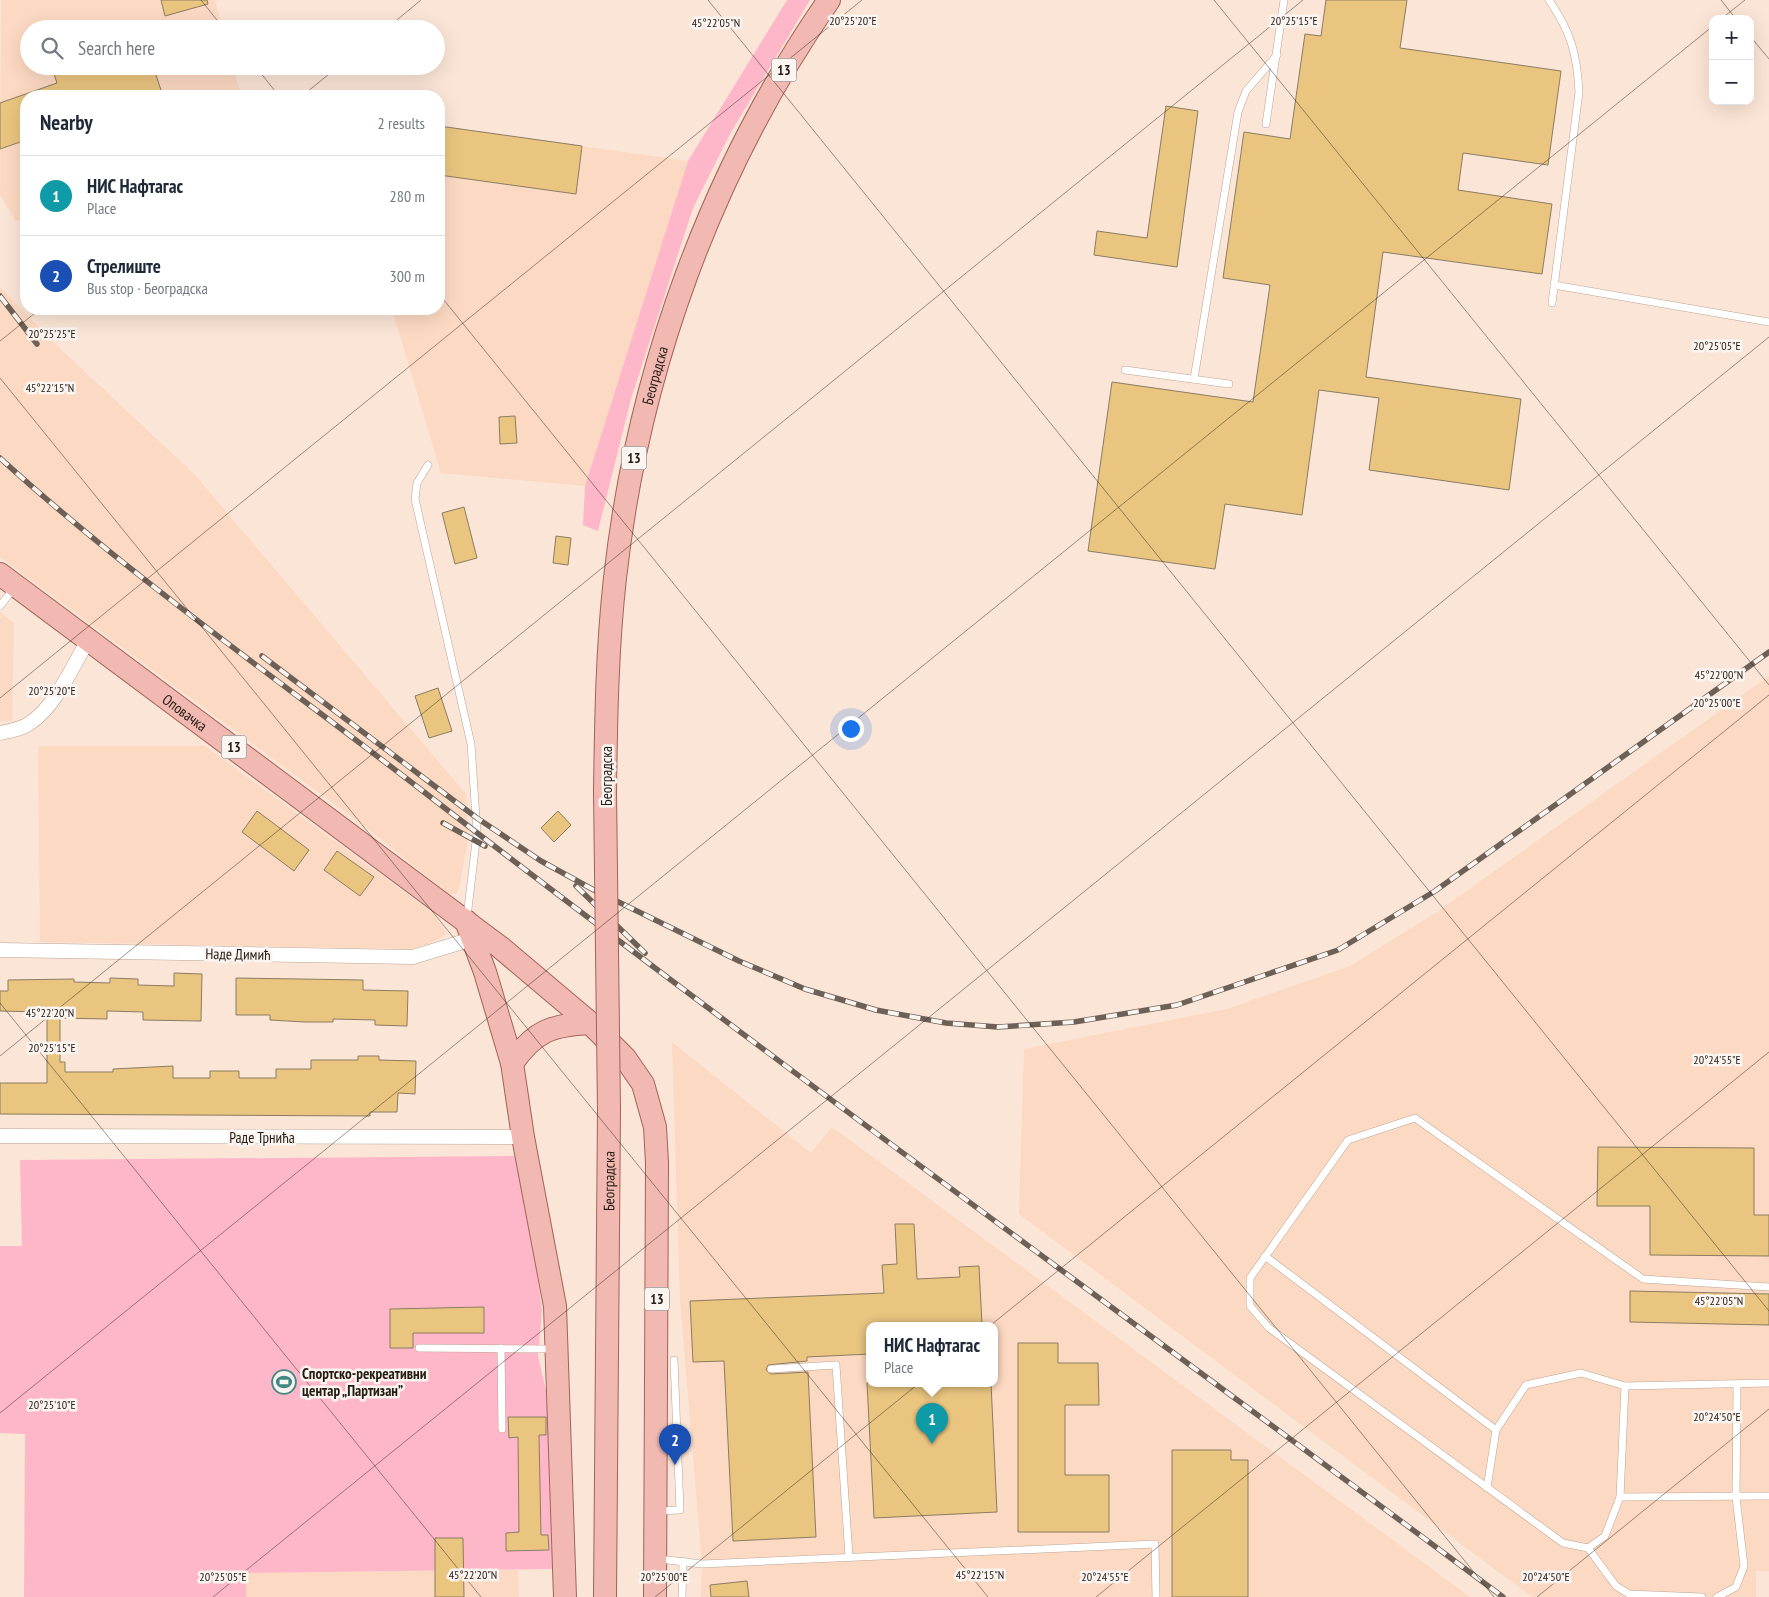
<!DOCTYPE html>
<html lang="en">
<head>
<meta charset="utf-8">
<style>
	:root { --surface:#fff; --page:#f6f6f7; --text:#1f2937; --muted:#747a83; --line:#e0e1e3; --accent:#428984 }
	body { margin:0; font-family:"PT Sans Narrow",sans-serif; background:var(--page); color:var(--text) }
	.controls { position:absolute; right:15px; top:15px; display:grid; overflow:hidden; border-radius:10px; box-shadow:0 5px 20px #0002 }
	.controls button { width:45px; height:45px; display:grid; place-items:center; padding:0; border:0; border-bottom:1px solid var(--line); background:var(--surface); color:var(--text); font:25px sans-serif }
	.you { position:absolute; left:850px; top:728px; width:18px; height:18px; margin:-12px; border:4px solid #fff; border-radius:50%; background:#1a73e8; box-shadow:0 0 0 8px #1a73e833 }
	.badge { display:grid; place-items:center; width:32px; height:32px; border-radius:50%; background:var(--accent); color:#fff; font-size:16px; font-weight:700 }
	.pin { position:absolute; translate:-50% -41px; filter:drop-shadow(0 1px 2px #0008) }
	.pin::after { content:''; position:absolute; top:26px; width:18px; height:15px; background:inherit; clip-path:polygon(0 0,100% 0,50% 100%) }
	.popup { position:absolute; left:866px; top:1322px; width:132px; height:65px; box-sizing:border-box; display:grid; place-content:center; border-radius:10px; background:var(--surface); filter:drop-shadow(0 1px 4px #0005); font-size:16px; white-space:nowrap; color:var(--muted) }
	.popup b { font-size:19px; color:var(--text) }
	.popup::after { content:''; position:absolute; left:50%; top:100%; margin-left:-10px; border:10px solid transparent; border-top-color:var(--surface) }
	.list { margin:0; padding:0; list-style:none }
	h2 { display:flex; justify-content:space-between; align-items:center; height:65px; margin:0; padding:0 20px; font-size:21px }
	h2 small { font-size:16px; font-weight:400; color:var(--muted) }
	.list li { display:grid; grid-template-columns:32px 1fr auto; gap:15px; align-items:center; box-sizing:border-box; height:80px; padding:0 20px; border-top:1px solid var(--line) }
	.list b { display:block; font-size:19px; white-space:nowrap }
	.list p { margin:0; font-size:16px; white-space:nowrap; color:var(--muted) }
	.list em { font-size:16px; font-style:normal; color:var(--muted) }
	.icon { flex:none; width:28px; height:28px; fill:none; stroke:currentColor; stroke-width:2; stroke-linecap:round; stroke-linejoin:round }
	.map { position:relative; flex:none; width:1769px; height:1597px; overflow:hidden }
	.search { position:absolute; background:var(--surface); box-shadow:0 5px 20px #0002; left:20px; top:20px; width:425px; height:55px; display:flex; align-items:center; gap:12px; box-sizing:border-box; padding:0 18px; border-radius:28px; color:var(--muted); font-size:19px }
	.panel { position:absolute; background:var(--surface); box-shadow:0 5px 20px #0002; left:20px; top:90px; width:425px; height:225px; border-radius:20px }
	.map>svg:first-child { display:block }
</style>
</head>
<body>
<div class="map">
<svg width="1769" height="1597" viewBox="0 0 1769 1597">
	<rect width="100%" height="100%" fill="#fbe5d6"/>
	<g fill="#fcd9c2" fill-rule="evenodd">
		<polygon points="1,0 215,0 223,29 29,29 29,66 233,66 241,96 26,96 26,218 16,221 0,195"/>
		<polygon points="439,126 688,161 585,486 441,473 392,309 439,309"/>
		<polygon points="0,287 49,338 195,475 466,794 468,838 459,889 456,894 449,894 368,829 0,557"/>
		<polygon points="0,612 14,623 12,721 0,721"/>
		<polygon points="1769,676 1769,1571 1756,1571 1756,1597 1532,1597 1019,1214 1024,1049 1227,1009 1350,966 1434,914"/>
		<polygon points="38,746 205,746 434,914 447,934 428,944 410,949 40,942"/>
		<path d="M672 1042 811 1153 832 1127 1470 1597H701L702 1564 680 1300ZM870 1325H994V1383H870Z"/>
		<polygon points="518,1570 519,1597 246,1597 246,1573"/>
	</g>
	<g fill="#feb7c9">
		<polygon points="787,0 810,0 730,134 693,208 631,399 598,531 583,525 585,486 688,161"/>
		<polygon points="521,1156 542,1310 538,1356 550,1408 555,1569 246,1573 246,1597 24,1597 25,1434 0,1433 0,1246 22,1246 20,1160"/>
	</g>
	<g fill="#eac57f" stroke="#8a7c63">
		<polygon points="161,0 207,0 208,4 165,16"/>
		<polygon points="1326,0 1407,0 1400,48 1561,71 1548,165 1463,153 1458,190 1552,204 1542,274 1383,252 1366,377 1521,399 1509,490 1369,470 1379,398 1319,390 1302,515 1225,504 1215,569 1088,551 1112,382 1253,402 1270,285 1223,278 1244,132 1290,139 1305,34 1321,36"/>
		<polygon points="75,66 153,66 163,96 26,96 26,140 0,149 0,103 57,83 54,74"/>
		<polygon points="1166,106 1198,111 1177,267 1094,255 1097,231 1147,238"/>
		<polygon points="439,126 582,146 576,194 439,175"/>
		<polygon points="515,416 517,443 500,444 499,417"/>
		<polygon points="464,507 477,558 455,564 442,513"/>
		<polygon points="556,536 571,538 568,565 553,563"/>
		<polygon points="438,688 452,731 429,738 415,696"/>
		<polygon points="257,811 309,850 294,871 242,832"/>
		<polygon points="558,811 571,825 554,842 541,828"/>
		<polygon points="337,851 374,877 360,896 324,870"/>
		<polygon points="174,973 202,974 201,1021 143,1020 143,1012 107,1011 107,1019 60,1018 60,1062 65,1062 65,1072 113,1072 113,1069 173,1066 173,1078 210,1078 210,1071 239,1071 239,1078 276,1078 276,1069 311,1069 311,1060 358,1060 358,1056 379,1056 379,1060 416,1061 415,1094 398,1093 397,1112 370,1112 370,1116 0,1114 0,1083 47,1083 47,1015 41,1015 41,1012 0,1011 0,991 8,991 8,980 74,979 74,982 110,983 110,978 138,979 138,985 174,986"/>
		<polygon points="236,978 363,980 363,990 408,991 407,1026 375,1025 375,1020 333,1019 333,1022 305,1022 270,1020 270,1015 236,1015"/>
		<polygon points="1598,1147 1754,1148 1754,1215 1769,1215 1769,1256 1650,1255 1650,1206 1597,1206"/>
		<polygon points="895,1224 914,1224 917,1279 960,1277 959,1267 979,1266 982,1325 870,1325 870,1354 807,1357 807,1361 768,1365 766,1370 771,1374 808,1372 816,1537 733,1541 724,1361 693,1362 690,1301 884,1293 882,1265 897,1264"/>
		<polygon points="1630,1291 1769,1294 1769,1325 1630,1322"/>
		<polygon points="484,1307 484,1333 413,1333 413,1348 390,1348 390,1309"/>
		<polygon points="1018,1343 1058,1343 1058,1363 1098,1363 1099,1405 1065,1405 1065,1475 1109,1475 1109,1532 1018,1532"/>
		<polygon points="867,1383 991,1383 997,1512 874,1518"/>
		<polygon points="508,1417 546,1417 546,1435 539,1435 541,1535 548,1535 549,1550 506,1551 506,1533 519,1532 518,1437 509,1438"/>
		<polygon points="1172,1450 1231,1450 1231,1460 1248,1460 1248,1597 1172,1597"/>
		<polygon points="435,1538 463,1538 464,1597 435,1597"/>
		<polygon points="747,1581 749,1597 711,1597 710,1585"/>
	</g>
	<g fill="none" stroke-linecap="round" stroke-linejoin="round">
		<g stroke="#bea492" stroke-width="8">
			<g id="lane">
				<path d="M1549 0C1571 32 1577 54 1579 92L1552 303"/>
				<polyline points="1266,124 1284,0"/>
				<polyline points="1554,285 1769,322"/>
				<polyline points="1125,370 1229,384"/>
				<polyline points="1194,379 1238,112 1246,91 1277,55"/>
				<polyline points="428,465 417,483 415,499 471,744 477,833 467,917"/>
				<polyline points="0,606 14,588"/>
				<polyline points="1265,1256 1496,1430"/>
				<polyline points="419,1348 554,1349"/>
				<polyline points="501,1348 502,1429"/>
				<polyline points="771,1369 836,1365 849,1557"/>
				<polyline points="1625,1386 1620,1497 1605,1536 1588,1548 1563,1543 1269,1328 1250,1306 1250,1278 1348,1140 1415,1118 1643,1279 1769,1287"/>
				<polyline points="1487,1488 1496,1430 1526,1385 1581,1373 1625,1386 1769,1383"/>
				<polyline points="1620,1497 1769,1496"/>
				<polyline points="658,1511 680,1510 674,1360"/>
				<polyline points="1588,1548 1616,1586 1629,1594 1702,1597"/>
				<polyline points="659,1559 702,1564 1155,1544 1156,1597"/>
				<polyline points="682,1597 683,1561"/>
				<polyline points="1717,1597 1736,1587 1744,1566 1736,1497 1737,1385"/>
			</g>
		</g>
		<g stroke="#bea492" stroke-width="15">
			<g id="street">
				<path d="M0 733C10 731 22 729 30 723 57 705 72 666 89 639"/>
				<polyline points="0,950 413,957 472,939"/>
				<polyline points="0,1136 523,1137"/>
			</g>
		</g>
		<g stroke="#a26358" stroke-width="24">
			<g id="primary">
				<path id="s1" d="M0 574 500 947 590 1023 625 1058 643 1084 655 1127 657 1163 655 1597"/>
				<path id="s2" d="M605 792C606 721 607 649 615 578 638 372 711 170 829 0"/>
				<polyline points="466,921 485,972 512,1063 523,1137 555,1306 565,1597"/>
				<path d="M512 1063C535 1031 551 1025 590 1023"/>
				<path id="s3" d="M605 1597 609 1110"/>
			</g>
		</g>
		<use href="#lane" stroke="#fff" stroke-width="7"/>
		<use href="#street" stroke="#fff" stroke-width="14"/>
		<use href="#primary" stroke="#f1b9b1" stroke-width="22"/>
		<g stroke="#6d6056" stroke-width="5.5">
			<g id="rail">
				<polyline points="0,296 37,344"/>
				<path d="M0 458C133 579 282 682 424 792 779 1066 1144 1329 1503 1597"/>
				<polyline points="262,656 477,818 541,861 592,889 739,961 805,989 876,1010 946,1023 998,1027 1074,1022 1177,1005 1338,950 1435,891 1769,652"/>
				<polyline points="443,823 485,846"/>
				<polyline points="576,886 645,953"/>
			</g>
		</g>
		<use href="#rail" stroke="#fbf5f2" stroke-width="4" stroke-dasharray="11" stroke-linecap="butt"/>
		<g stroke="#a26358" stroke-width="24" stroke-linecap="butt">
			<polyline id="primary-bridge" points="605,792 609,1110"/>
		</g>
		<use href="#primary-bridge" stroke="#f1b9b1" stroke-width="22"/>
	</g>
	<path fill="none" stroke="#231a13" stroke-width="1" stroke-opacity="0.45" d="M201 0 224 29M708 0 1769 1311M1214 0 1769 685M1721 0 1736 19M1721 19 1745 0M386 29 421 0M1750 36 1769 59M255 66 279 96M302 96 339 66M439 294 1494 1597M0 341 40 309M0 378 988 1597M0 698 862 0M0 1003 481 1597M0 1056 1303 0M0 1413 1713 26M213 1597 1769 337M655 1597 1769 695M1096 1597 1769 1052M1537 1597 1769 1409"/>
	<defs>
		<g id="stadium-ring" transform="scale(1.25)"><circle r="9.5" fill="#fbf5f2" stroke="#428984" stroke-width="1.5"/><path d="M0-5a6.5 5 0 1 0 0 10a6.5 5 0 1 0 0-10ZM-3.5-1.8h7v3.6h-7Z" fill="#428984"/></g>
	</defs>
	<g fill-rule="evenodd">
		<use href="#stadium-ring" x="284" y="1382"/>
	</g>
	<g text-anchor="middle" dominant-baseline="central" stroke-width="5" stroke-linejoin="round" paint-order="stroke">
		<g fill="#fbf5f2" stroke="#645c56" stroke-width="1">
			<rect x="771.5" y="58.5" width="25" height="23" rx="4"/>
			<rect x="621.5" y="446.5" width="25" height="23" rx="4"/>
			<rect x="221.5" y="735.5" width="25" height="23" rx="4"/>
			<rect x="644.5" y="1287.5" width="25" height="23" rx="4"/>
		</g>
		<g font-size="14" font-weight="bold" fill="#231a13">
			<text x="784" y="70">13</text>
			<text x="634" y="458">13</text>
			<text x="234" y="747">13</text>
			<text x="657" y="1299">13</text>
		</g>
		<g font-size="15" fill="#231a13" stroke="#fbf5f2">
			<text stroke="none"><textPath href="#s2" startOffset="421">Београдска</textPath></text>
			<text stroke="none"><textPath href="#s1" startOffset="231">Оповачка</textPath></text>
			<text transform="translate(606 776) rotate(-90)">Београдска</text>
			<text transform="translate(238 954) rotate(1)">Наде Димић</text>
			<text x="262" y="1137">Раде Трнића</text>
			<text stroke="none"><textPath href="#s3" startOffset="416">Београдска</textPath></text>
		</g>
		<g font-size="15" font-weight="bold" fill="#231a13" stroke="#fbf5f2" text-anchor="start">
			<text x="302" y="1373">Спортско-рекреативни<tspan x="302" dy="17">центар „Партизан”</tspan></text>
		</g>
	</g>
	<g font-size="12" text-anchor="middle" fill="#231a13" stroke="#fbf5f2" stroke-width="5" stroke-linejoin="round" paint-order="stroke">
		<text x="853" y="25">20°25'20"E</text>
		<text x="1294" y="25">20°25'15"E</text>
		<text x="716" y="27">45°22'05"N</text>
		<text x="52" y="338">20°25'25"E</text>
		<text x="1717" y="350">20°25'05"E</text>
		<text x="50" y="392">45°22'15"N</text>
		<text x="1719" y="679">45°22'00"N</text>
		<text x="52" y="695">20°25'20"E</text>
		<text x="1717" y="707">20°25'00"E</text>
		<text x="50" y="1017">45°22'20"N</text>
		<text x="52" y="1052">20°25'15"E</text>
		<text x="1717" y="1064">20°24'55"E</text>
		<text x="1719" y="1305">45°22'05"N</text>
		<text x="52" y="1409">20°25'10"E</text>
		<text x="1717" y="1421">20°24'50"E</text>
		<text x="473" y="1579">45°22'20"N</text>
		<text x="980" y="1579">45°22'15"N</text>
		<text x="223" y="1581">20°25'05"E</text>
		<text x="664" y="1581">20°25'00"E</text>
		<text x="1105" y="1581">20°24'55"E</text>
		<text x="1546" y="1581">20°24'50"E</text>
	</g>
</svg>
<div class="controls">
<button>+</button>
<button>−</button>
</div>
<div class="you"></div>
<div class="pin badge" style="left:932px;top:1444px;background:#0f9aa8">1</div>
<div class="popup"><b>НИС Нафтагас</b>Place</div>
<div class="pin badge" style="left:675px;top:1465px;background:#1a4fb4">2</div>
<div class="search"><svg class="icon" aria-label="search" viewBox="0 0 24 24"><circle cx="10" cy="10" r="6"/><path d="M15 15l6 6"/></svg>Search here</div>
<section class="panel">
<h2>Nearby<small>2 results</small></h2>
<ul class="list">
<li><span class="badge" style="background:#0f9aa8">1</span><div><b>НИС Нафтагас</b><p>Place</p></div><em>280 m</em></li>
<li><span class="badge" style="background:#1a4fb4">2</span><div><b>Стрелиште</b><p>Bus stop · Београдска</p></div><em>300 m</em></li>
</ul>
</section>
</div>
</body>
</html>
